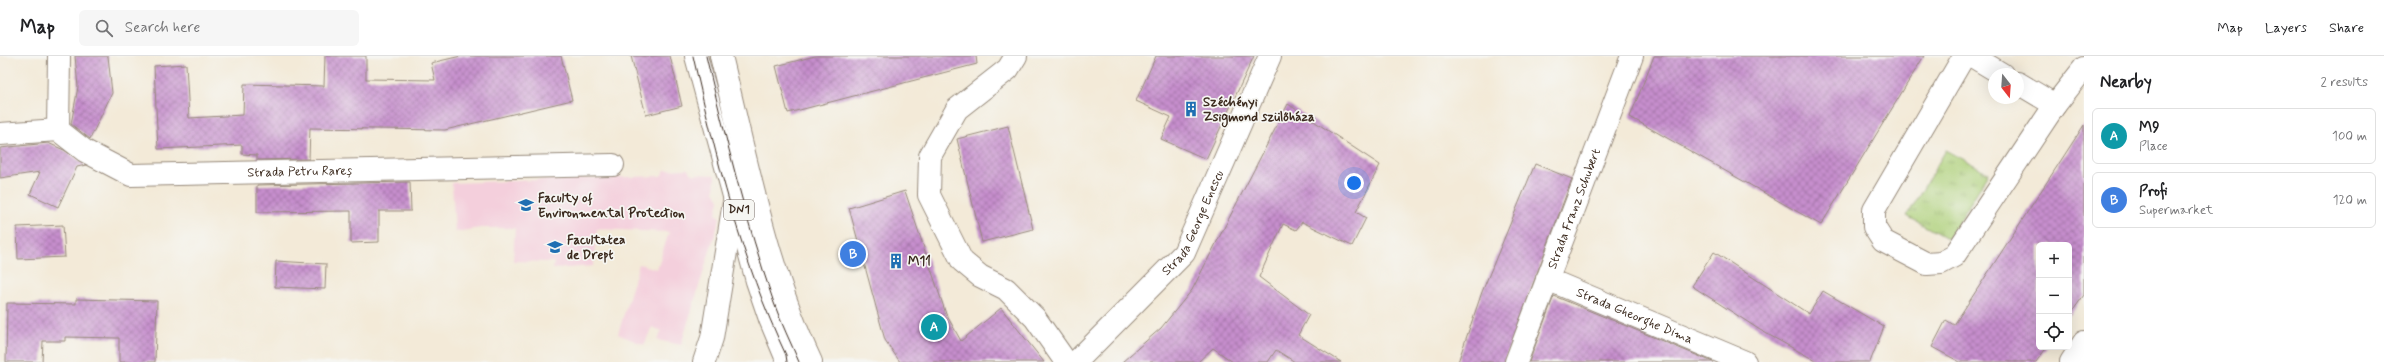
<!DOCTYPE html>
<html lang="en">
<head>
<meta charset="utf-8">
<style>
	:root { --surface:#fff; --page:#f6f6f6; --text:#202124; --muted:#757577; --line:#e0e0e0; --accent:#1f6fb2 }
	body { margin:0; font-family:Mynerve,sans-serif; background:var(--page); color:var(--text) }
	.controls { position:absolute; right:12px; bottom:12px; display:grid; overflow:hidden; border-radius:6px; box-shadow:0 4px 16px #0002 }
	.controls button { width:36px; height:36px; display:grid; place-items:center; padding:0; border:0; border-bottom:1px solid var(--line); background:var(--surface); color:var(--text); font:20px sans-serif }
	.compass { position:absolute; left:1988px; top:12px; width:36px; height:36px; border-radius:50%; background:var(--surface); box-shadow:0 4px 16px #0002; rotate:163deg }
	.you { position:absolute; left:1354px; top:127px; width:14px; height:14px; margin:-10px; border:3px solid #fff; border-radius:50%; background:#1a73e8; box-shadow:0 0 0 6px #1a73e833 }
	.badge { display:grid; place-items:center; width:26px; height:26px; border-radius:50%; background:var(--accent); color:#fff; font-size:13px; font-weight:700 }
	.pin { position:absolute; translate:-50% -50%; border:2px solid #fff; box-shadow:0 1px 4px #0006 }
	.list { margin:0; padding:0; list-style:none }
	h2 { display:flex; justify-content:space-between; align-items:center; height:52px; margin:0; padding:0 16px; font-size:17px }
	h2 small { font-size:13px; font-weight:400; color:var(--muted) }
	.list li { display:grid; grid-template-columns:26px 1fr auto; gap:12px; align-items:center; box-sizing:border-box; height:56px; margin:0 8px 8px; padding:0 8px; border:1px solid var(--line); border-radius:6px }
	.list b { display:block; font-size:15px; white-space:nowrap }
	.list p { margin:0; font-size:13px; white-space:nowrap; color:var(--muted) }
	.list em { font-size:13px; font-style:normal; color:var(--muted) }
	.icon { flex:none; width:22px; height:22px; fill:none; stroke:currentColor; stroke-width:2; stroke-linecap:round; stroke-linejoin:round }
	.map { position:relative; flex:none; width:2084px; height:306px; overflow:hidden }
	header { display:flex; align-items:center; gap:24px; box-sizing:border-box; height:56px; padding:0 20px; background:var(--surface); border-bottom:1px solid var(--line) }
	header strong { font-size:19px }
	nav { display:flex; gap:22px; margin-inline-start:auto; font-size:14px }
	.search { width:280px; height:36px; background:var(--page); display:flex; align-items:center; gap:10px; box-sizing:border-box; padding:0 14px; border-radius:6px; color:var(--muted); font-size:15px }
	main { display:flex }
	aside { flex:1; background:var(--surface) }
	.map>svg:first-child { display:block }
</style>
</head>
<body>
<header>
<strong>Map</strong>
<div class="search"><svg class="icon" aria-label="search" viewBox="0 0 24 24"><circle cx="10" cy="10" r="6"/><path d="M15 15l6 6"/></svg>Search here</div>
<nav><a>Map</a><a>Layers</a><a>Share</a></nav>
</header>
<main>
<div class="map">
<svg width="2084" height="306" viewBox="0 0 2084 306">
	<defs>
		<pattern id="park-tufts" width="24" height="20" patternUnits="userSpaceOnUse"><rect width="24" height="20" fill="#aed079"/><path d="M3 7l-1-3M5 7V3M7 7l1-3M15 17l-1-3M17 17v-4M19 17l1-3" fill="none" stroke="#8fa963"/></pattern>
		<pattern id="building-cross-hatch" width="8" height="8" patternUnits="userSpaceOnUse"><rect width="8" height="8" fill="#c68ecd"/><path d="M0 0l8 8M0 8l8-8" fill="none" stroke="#a274a6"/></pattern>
	</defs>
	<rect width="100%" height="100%" fill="#f6f6f2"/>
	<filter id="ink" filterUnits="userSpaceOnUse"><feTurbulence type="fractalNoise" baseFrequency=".025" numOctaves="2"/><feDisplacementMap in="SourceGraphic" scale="8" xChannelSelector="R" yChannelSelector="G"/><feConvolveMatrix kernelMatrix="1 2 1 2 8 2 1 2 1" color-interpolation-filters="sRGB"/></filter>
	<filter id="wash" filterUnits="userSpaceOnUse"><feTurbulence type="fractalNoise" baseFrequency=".012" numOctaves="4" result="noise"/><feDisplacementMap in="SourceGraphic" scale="16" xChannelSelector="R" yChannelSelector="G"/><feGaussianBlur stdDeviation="0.9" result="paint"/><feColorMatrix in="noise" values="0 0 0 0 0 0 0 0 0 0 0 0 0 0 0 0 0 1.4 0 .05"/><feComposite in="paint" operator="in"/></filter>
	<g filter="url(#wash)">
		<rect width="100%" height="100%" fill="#f3ead8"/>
		<polygon fill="#f4cfdc" points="688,113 691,118 715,119 714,135 719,144 716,158 720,162 681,289 657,284 662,275 652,271 644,289 618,278 639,208 657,213 669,176 597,173 593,210 553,213 554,206 513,205 515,172 481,172 455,176 452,127 661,120 665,114"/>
		<polygon fill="url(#park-tufts)" stroke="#747d4c" points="1946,94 1989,117 1948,183 1907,160"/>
		<g id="blocks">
			<g fill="url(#building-cross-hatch)">
				<polygon points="75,0 108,0 112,37 90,83 71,68 78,31"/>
				<polygon points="325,0 366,0 366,23 435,24 431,7 461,0 561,0 572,44 445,74 310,72 309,103 257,104 257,99 242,98 242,89 158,93 154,10 186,8 189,62 243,59 244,28 324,30"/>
				<polygon points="631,0 670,0 682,50 646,59"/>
				<polygon points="815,0 976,0 977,8 788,57 776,10"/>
				<polygon points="1156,0 1254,0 1206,103 1161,83 1171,61 1136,45"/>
				<polygon points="1654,0 1924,0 1821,169 1630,61"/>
				<polygon points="1288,48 1380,109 1356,156 1366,162 1352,190 1302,166 1296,174 1283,168 1259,221 1309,259 1298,279 1341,306 1295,306 1276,294 1268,306 1233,306 1213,292 1198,306 1122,306 1161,272 1192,234"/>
				<polygon points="2084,69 2084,239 2069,260 2069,189 2039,189 2039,291 2047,291 2036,306 1960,306 1932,291 1946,264 1954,269"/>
				<polygon points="1008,70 1033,173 982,186 957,83"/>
				<polygon points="48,87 64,94 86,109 77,111 58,151 30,138 40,116 0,122 0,92"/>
				<polygon points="1535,108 1572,123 1504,306 1458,306 1482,236"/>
				<polygon points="410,126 411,155 379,155 379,186 351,187 351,155 257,156 257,129"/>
				<polygon points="905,135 946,258 961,285 1001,252 1044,306 900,306 885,284 849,152"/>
				<polygon points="63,169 65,201 18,203 17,171"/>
				<polygon points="1714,196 1809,258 1823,235 1884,271 1870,306 1818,306 1760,274 1692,230"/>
				<polygon points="276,205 326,208 325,233 275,231"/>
				<polygon points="1554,240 1713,306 1529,306"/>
				<polygon points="76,243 157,245 155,306 119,306 119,282 65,281 65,285 43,285 42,306 6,306 7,247 76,248"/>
			</g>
		</g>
	</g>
	<g filter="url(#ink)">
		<use href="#blocks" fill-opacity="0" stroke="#978a7b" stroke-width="1"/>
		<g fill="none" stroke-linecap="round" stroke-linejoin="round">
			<g stroke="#978a7b" stroke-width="24">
				<g id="minor">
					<polyline points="1016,0 1008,13 957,53 930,100 929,139 962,205 980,220 1006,233 1035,262 1066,306"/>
					<polyline points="1964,0 1874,154 1874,171 1883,185 1927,208 1941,207 1954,200 2055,49 2084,12"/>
					<polyline points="1972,0 2002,18"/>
					<polyline points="2018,27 2055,49"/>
					<polyline points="58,74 59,0"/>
					<path id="s1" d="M0 78 58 74 85 95 131 119 613 109"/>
					<path id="s2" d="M1547 223 1745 306"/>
					<polyline points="704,306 712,282 735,140"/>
					<path id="s3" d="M1076 306 1184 197 1270 0"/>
					<path id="s4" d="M1516 306 1632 0"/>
					<polyline points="2071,306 2084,286"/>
				</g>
			</g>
			<g stroke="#978a7b" stroke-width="24">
				<g id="major">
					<polyline points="696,0 757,225 770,263 788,306"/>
					<path d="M721 0C746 102 766 210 811 306"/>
				</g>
			</g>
			<use href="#minor" stroke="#fff" stroke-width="22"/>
			<use href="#major" stroke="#fff" stroke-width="22"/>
			<g stroke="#3b2a1e" stroke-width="1">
				<path d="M693 0C716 102 741 204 786 299L787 306"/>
				<path d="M706 0C726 83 746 166 774 247 781 267 791 287 799 306"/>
			</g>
		</g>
	</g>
	<defs>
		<g id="building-bare" transform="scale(1.2)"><path d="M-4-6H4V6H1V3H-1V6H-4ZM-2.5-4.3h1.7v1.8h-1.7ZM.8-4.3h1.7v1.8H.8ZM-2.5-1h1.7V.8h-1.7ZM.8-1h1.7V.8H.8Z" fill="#1f6fb2" stroke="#f6f6f2" stroke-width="2.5" paint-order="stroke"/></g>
		<g id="university-bare" transform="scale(1.2)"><path d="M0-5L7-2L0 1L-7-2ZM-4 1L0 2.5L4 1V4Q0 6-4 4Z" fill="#1f6fb2" stroke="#f6f6f2" stroke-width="2.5" paint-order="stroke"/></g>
	</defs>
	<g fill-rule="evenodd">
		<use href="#building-bare" x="1191" y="53"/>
		<use href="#university-bare" x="526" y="149"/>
		<use href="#university-bare" x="555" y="191"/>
		<use href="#building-bare" x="896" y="205"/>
	</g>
	<g text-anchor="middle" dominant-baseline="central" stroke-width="3.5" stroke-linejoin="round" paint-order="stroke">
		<rect fill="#f6f6f2" stroke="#73675e" stroke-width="1" x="724" y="144" width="30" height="20" rx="3"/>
		<g font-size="12" font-weight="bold" fill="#3b2a1e">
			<text x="739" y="154">DN1</text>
		</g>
		<g font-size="13" font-weight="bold" fill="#3b2a1e" stroke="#f6f6f2" text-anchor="start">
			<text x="1203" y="46">Széchényi<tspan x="1203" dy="15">Zsigmond szülőháza</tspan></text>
			<text x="538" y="142">Faculty of<tspan x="538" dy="15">Environmental Protection</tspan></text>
			<text x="567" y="184">Facultatea<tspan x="567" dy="15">de Drept</tspan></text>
			<text x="908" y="205">M11</text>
		</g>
		<g font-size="13" fill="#3b2a1e" stroke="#f6f6f2">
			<text stroke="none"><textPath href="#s1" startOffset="313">Strada Petru Rareș</textPath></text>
			<text stroke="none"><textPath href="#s4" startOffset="164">Strada Franz Schubert</textPath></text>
			<text stroke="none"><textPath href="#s3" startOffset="184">Strada George Enescu</textPath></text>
			<text stroke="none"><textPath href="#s2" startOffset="95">Strada Gheorghe Dima</textPath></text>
		</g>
	</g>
</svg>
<div class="controls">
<button>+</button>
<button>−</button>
<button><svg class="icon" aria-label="locate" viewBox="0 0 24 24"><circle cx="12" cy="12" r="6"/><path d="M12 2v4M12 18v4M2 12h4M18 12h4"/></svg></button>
</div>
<svg class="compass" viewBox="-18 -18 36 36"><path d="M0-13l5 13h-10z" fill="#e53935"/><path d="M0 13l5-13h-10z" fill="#757577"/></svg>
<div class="you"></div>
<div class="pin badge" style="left:934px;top:271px;background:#0f9aa8">A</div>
<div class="pin badge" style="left:853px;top:198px;background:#3f7fe0">B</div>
</div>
<aside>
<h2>Nearby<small>2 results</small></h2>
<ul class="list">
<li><span class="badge" style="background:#0f9aa8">A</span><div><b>M9</b><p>Place</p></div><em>100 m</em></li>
<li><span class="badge" style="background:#3f7fe0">B</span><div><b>Profi</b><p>Supermarket</p></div><em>120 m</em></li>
</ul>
</aside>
</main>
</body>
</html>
